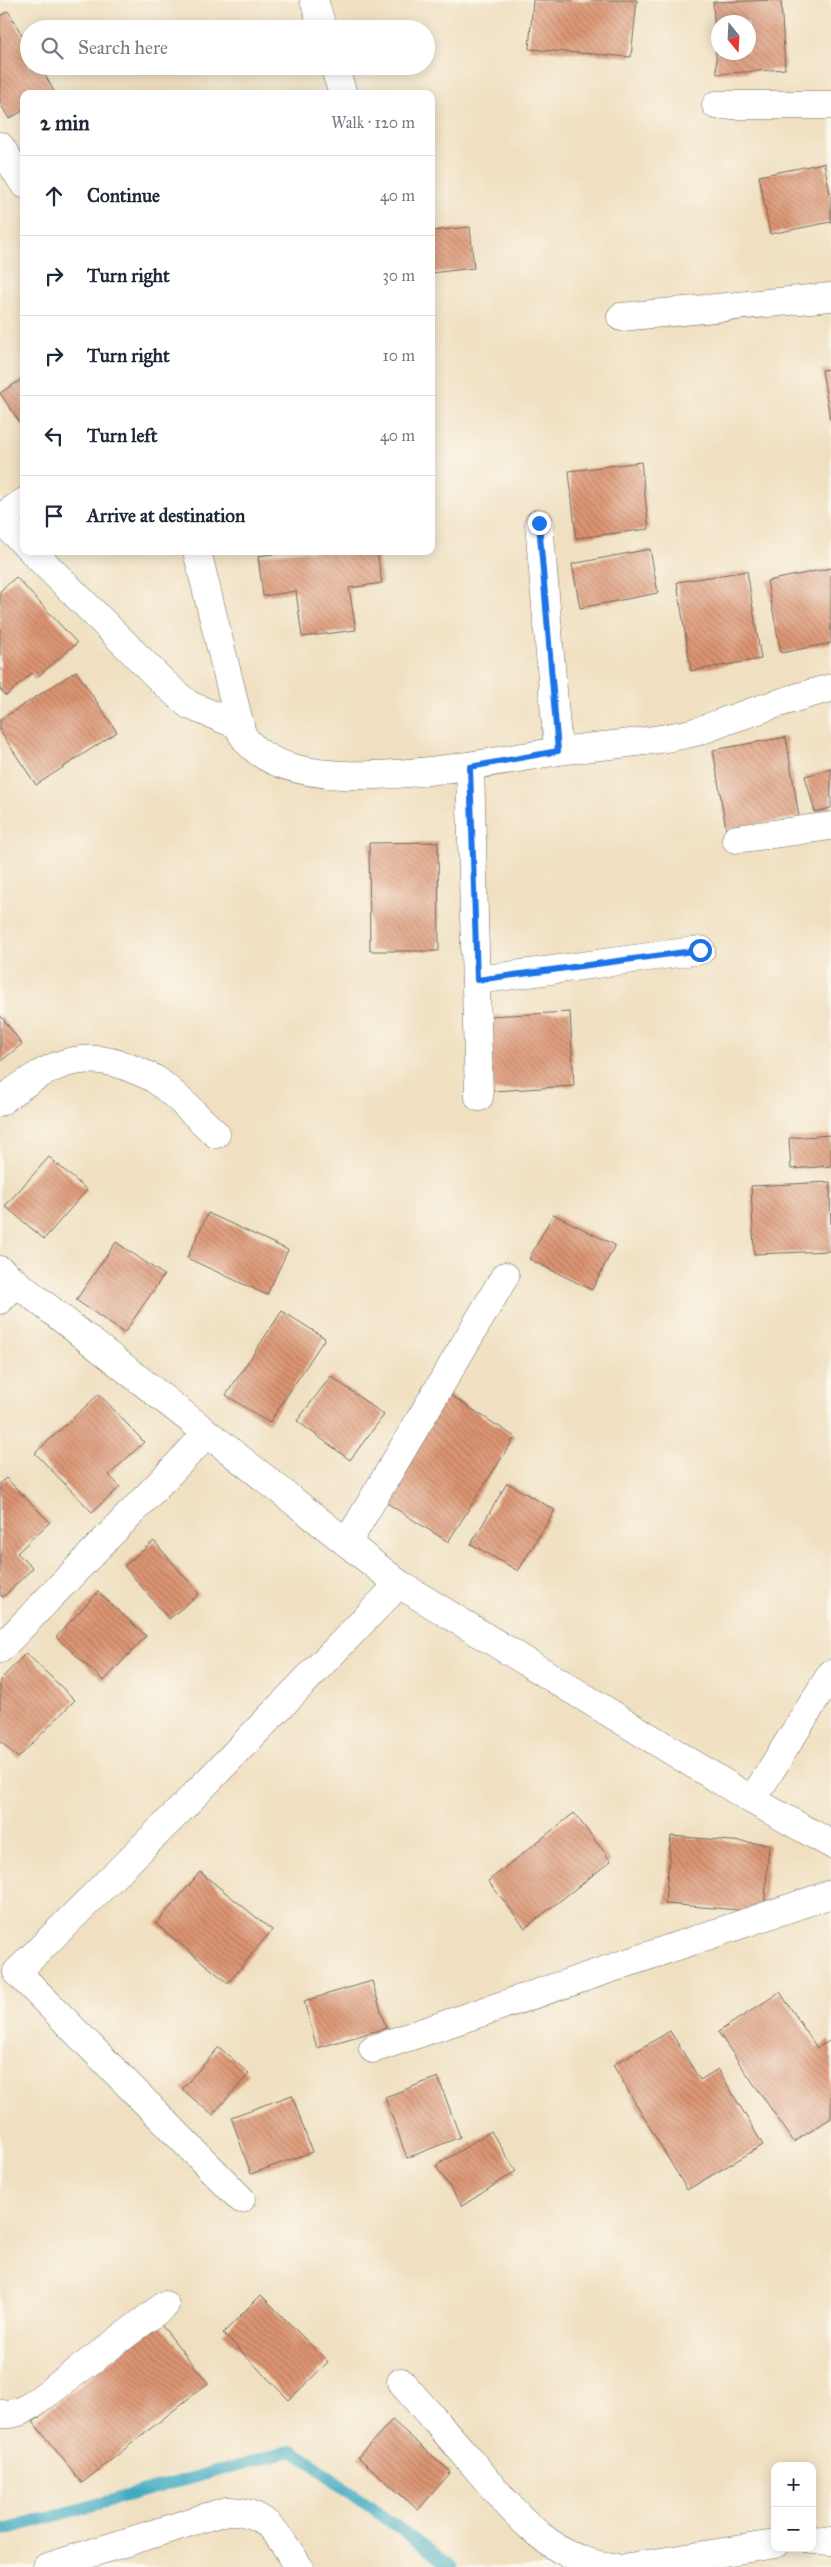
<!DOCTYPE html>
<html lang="en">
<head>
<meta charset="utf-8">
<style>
	:root { --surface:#fff; --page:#f2f2f3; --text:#1f2937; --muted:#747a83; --line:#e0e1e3 }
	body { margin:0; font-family:"IM FELL Great Primer",serif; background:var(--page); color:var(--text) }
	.controls { position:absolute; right:15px; bottom:15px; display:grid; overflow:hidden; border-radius:10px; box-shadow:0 2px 12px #0003 }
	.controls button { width:45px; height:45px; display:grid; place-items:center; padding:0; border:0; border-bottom:1px solid var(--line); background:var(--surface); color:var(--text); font:25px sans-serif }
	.compass { position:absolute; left:711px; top:15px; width:45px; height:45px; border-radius:50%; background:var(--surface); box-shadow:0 2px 12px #0003; rotate:162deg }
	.stop { position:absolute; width:15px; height:15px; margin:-11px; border:4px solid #1a73e8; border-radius:50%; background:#fff }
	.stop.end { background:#1a73e8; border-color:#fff; box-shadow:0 1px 5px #0008 }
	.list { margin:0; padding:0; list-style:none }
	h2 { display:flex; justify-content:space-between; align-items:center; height:65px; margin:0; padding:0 20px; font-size:21px }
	h2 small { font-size:16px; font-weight:400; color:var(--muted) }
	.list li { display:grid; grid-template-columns:32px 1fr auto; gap:15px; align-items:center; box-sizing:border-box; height:80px; padding:0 20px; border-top:1px solid var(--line) }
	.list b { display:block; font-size:19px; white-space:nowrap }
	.list em { font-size:16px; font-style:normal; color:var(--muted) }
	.icon { flex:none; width:28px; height:28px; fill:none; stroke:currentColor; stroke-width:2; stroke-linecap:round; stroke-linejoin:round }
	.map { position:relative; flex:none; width:831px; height:2567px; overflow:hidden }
	.search { position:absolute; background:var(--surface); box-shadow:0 2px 12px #0003; left:20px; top:20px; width:415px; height:55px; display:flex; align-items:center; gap:12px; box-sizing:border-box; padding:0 18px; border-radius:28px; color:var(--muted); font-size:19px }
	.panel { position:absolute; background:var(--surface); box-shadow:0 2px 12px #0003; left:20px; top:90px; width:415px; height:465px; border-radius:10px }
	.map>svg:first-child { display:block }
</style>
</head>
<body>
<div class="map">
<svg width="831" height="2567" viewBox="0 0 831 2567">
	<defs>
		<pattern id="building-back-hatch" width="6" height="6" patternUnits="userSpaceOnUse" patternTransform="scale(1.25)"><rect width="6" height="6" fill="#dc9472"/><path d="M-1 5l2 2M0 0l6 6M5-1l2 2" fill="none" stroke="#b3795e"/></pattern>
	</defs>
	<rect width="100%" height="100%" fill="#fbf7ec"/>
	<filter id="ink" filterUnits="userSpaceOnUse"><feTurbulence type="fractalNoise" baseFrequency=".02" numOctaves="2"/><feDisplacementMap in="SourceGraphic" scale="10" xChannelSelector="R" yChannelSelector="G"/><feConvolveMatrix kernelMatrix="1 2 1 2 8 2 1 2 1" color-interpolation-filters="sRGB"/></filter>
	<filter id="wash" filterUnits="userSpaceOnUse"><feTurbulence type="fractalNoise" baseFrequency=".0096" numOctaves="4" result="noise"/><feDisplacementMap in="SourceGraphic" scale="20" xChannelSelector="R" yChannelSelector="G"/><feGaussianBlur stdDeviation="1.12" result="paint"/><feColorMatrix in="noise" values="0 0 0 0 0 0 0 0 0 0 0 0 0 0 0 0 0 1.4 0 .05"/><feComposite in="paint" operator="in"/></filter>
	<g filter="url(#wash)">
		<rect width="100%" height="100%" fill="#f0e0c1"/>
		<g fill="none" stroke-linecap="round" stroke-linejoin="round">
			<polyline stroke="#42abc1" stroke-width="12" points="0,2531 293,2450 451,2567"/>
		</g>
		<g id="blocks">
			<g fill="url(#building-back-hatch)" fill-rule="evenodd">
				<polygon points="533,0 637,0 631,57 529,49"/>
				<path d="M781 0 785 69 717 74 713 2ZM718 22H748V52H718Z"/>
				<polygon points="8,11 29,47 29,66 40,66 55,93 24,94 24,110 9,119 0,103 0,16"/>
				<polygon points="824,163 831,198 831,222 770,234 759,176"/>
				<polygon points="470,227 474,268 431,273 431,231"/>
				<polygon points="831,369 831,420 830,420 822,370"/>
				<polygon points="24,378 24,429 0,393"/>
				<polygon points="641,462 649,529 576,538 569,471"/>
				<polygon points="650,549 658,593 580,608 572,564"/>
				<polygon points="294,551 377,551 382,583 349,588 356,630 302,637 296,591 263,596 258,556"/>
				<polygon points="831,568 831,643 781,653 767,581"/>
				<polygon points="747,571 761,659 691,671 677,582"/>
				<polygon points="16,577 77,643 36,678 32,673 6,696 0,689 0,591"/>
				<polygon points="76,671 117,732 36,785 0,731 0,720"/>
				<polygon points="786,737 799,817 726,829 713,750"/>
				<polygon points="831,769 831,808 815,812 805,776"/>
				<polygon points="438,842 439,951 370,951 369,843"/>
				<polygon points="570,1012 574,1086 493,1091 489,1016"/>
				<polygon points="0,1015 22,1044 0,1062"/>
				<polygon points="831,1135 831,1166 791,1169 789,1138"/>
				<polygon points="49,1157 87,1190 44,1239 5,1206"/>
				<polygon points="830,1182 831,1251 754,1254 751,1186"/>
				<polygon points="208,1213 288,1250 267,1295 187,1258"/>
				<polygon points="553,1214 615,1245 592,1290 529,1259"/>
				<polygon points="116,1242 164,1275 124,1333 76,1300"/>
				<polygon points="282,1311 325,1338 269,1423 226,1395"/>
				<polygon points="331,1376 384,1415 350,1460 297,1421"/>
				<polygon points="447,1393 515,1437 448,1542 379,1498"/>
				<polygon points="99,1394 144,1442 109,1475 120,1487 92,1512 35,1453"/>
				<polygon points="6,1478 50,1522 17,1553 33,1568 3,1597 0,1595 0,1483"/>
				<polygon points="507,1483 555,1510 518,1571 471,1544"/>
				<polygon points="154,1541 199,1594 169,1619 124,1566"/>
				<polygon points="98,1592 146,1636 104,1681 56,1637"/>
				<polygon points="26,1653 75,1700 18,1758 0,1741 0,1680"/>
				<polygon points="574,1813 611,1861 525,1928 488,1881"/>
				<polygon points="671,1836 769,1844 764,1912 665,1904"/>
				<polygon points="200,1872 272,1930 228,1983 156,1924"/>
				<polygon points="372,1981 386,2028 317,2048 304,2001"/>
				<polygon points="780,1992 817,2048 831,2040 831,2118 794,2142 718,2032"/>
				<polygon points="670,2031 700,2080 718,2069 763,2145 687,2190 613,2065"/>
				<polygon points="219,2047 249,2074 212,2115 182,2089"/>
				<polygon points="438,2077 460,2137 407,2158 385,2097"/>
				<polygon points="292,2095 312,2152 251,2174 231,2117"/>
				<polygon points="491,2131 516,2171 462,2206 436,2166"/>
				<polygon points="261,2295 328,2362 289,2400 223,2333"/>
				<polygon points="159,2322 208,2383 82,2483 33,2422"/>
				<polygon points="392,2420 451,2472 418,2510 358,2457"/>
			</g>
		</g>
	</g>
	<g filter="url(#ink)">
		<use href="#blocks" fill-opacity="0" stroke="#706a60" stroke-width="1"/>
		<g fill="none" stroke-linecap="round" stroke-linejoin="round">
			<g stroke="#706a60" stroke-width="29">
				<g id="minor">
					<polyline points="314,0 323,29"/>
					<polyline points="334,66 343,94"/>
					<polyline points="716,105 831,105"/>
					<polyline points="0,146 24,184"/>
					<polyline points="621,317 831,297"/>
					<polyline points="0,518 24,502"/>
					<polyline points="0,519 24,543"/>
					<polyline points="539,523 558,751"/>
					<polyline points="32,551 162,681 189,705 240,726"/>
					<path d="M197 551 242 734C287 809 488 761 560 751 601 745 651 743 691 733 705 730 719 723 734 718 766 707 798 696 831 688"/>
					<polyline points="470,767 479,1097"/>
					<polyline points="736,839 831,826"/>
					<polyline points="477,980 701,950"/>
					<path d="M0 1102C43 1068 80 1045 135 1070 142 1073 150 1076 156 1080 177 1095 196 1116 216 1134"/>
					<polyline points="0,1270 399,1584 752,1800 831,1844"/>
					<polyline points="0,1300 16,1283"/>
					<polyline points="347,1543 505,1276"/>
					<polyline points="0,1649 207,1434"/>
					<polyline points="752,1800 831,1674"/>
					<polyline points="373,2049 831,1894"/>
					<polyline points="241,2199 17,1972 180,1810 399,1584"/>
					<path d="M401 2382C421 2405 442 2428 462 2451 503 2497 545 2562 613 2567"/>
					<path d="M0 2414C13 2415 21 2412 32 2405L165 2305"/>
					<polyline points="812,2540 831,2541"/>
					<path d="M47 2567 226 2511C267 2509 279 2537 299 2567"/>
					<polyline points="629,2567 775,2544"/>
				</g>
			</g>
			<use href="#minor" stroke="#fff" stroke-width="28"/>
		</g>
	</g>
	<g fill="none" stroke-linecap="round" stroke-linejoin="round" filter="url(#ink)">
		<polyline stroke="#1a73e8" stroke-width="6" points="539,523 558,751 470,767 477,980 700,950"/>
	</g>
</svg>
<div class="controls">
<button>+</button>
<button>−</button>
</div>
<svg class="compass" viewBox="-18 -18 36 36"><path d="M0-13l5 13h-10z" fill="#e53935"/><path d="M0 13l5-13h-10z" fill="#747a83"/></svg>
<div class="stop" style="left:700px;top:950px"></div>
<div class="stop end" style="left:539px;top:523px"></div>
<div class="search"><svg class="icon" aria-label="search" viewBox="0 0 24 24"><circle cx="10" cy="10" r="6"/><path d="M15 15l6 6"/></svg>Search here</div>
<section class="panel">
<h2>2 min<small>Walk · 120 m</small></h2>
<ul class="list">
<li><svg class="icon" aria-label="ahead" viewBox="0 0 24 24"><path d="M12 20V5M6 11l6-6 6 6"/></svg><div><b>Continue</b></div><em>40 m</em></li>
<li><svg class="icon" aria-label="right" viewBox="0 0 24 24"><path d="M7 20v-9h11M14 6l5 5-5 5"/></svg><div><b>Turn right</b></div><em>30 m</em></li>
<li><svg class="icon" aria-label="right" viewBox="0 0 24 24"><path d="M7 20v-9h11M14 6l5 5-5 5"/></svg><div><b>Turn right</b></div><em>10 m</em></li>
<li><svg class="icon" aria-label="left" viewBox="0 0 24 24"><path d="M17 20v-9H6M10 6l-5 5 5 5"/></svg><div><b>Turn left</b></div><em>40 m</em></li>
<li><svg class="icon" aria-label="arrive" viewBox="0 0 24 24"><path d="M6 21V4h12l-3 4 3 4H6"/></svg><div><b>Arrive at destination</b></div></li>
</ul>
</section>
</div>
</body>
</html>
